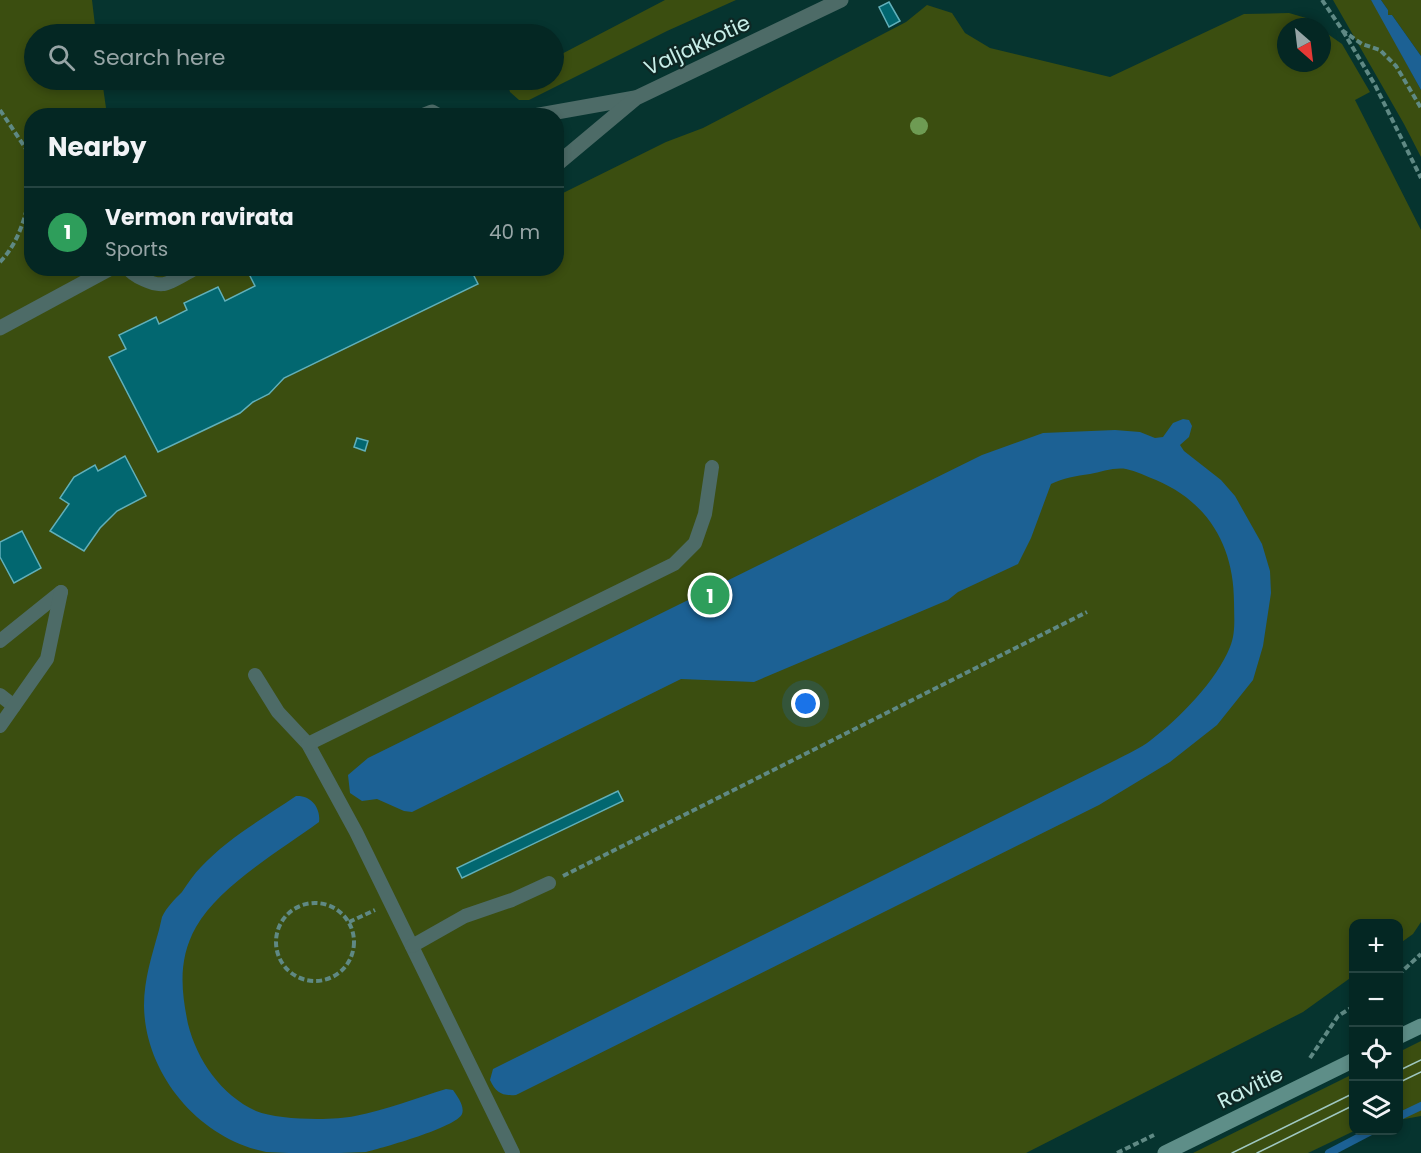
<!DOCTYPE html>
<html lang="en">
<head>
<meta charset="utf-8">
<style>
	:root { --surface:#042723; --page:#0d2f2b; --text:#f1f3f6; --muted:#97a5a6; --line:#254441; --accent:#8bbbb9 }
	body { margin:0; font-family:Poppins,sans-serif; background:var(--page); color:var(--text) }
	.controls { position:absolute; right:18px; bottom:18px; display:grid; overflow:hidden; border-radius:12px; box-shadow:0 3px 9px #0003 }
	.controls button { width:54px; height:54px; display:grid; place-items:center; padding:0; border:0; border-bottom:2px solid var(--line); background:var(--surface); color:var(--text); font:30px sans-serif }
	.compass { position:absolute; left:1277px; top:18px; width:54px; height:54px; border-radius:50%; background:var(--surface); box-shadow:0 3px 9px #0003; rotate:152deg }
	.you { position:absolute; left:806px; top:704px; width:21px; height:21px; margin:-15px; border:4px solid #fff; border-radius:50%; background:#1a73e8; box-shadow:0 0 0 9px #1a73e833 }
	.badge { display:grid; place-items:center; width:39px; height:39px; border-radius:50%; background:var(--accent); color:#fff; font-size:20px; font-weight:700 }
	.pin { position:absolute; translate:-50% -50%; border:3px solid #fff; box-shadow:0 2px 6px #0006 }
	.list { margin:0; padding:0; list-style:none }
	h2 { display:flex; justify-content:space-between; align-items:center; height:78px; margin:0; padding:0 24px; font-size:26px }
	h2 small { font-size:20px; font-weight:400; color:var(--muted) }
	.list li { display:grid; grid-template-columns:39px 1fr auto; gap:18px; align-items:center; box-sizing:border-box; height:90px; padding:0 24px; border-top:2px solid var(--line) }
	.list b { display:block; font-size:22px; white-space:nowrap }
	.list p { margin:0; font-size:20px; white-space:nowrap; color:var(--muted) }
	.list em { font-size:20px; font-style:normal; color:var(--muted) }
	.icon { flex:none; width:33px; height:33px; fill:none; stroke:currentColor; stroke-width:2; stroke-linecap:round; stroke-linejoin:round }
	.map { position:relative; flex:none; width:1421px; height:1153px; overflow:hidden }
	.search { position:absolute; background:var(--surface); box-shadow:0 3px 9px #0003; left:24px; top:24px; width:540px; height:66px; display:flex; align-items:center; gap:15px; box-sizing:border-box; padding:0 21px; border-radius:33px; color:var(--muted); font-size:22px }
	.panel { position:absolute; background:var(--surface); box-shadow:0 3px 9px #0003; left:24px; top:108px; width:540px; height:168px; border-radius:24px }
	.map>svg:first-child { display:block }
</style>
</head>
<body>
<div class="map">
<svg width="1421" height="1153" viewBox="0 0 1421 1153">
	<rect width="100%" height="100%" fill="#06342f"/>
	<g fill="#3b4e10">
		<polygon points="0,0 92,0 96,34 34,34 34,80 102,80 107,115 32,116 32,268 556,268 557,196 666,142 703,128 906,22 927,5 952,13 965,33 990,48 1110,77 1244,14 1289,13 1306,18 1318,27 1286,27 1286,63 1322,63 1322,30 1342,44 1370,92 1355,100 1421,230 1421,922 1413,934 1399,944 1398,924 1354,924 1353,976 1303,1012 1026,1153 0,1153"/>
		<polygon points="665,0 736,0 667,31 529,100 519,100 510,92 507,82 513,80 554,80 554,58"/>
		<polygon points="1333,0 1371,0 1376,7 1421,90 1421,157 1404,124"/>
		<polygon points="1381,0 1421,0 1421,56 1392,15 1388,15 1388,10"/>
		<polygon points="1421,1041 1421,1116 1399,1120 1399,1052"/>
		<polygon points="1353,1074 1354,1131 1308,1153 1193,1153"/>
	</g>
	<g fill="#1c6194">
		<polygon points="1371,0 1381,0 1388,10 1388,15 1392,15 1421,56 1421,90"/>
		<path d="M1183 419 1189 420 1192 426 1189 437 1180 445 1184 451 1221 480 1235 496 1262 544 1270 571 1271 593 1263 646 1253 680 1217 725 1170 762 1099 805 516 1095C502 1096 496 1093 490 1080L493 1069 1116 760C1127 754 1141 748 1151 740 1179 719 1217 680 1230 647 1236 633 1234 617 1234 602 1234 546 1208 502 1156 480 1146 476 1136 471 1126 469 1115 467 1101 472 1090 474 1076 476 1063 478 1051 484L1031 538 1018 564 958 592 948 600 754 682 681 679 412 812 404 811 377 799 362 801 350 793 348 775 368 758 982 455 1043 433 1115 430 1140 432 1155 438 1163 437 1173 423Z"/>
		<path d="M296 796C311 795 321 808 319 822 281 850 219 886 196 927 178 959 181 990 188 1024 197 1060 221 1095 256 1111 278 1120 331 1121 355 1116 386 1110 416 1098 446 1089L453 1090C457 1096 465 1106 462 1114 457 1127 382 1148 366 1152 350 1153 329 1153 312 1153 297 1153 280 1153 266 1152 200 1139 145 1075 144 1006 144 979 152 955 159 930 160 926 161 921 162 917 166 908 175 899 182 892 188 883 194 874 201 867 228 838 264 818 296 796Z"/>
	</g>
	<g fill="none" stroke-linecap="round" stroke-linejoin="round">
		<g stroke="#1c6194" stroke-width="8">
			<polyline points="1398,1117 1421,1106"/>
			<polyline points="1329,1153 1373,1130"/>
		</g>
	</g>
	<g fill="#026770" stroke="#61b0ba" stroke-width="1.5">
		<polygon points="889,2 900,21 889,27 879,7"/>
		<polygon points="255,268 470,268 478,284 284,378 269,394 253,402 240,413 158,452 109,357 126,349 119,335 156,317 159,324 187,310 184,303 218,287 225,301 255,286 248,272"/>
		<polygon points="357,438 368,441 365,451 354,447"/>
		<polygon points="125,456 146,496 117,511 100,528 84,551 50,531 69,504 60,498 74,477 95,465 98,471"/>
		<polygon points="22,531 41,568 14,583 0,557 0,542"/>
		<polygon points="618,791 623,801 462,878 457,868"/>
	</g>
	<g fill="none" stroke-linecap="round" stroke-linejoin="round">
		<g stroke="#5f8984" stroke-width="4" stroke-dasharray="6 3" stroke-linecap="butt">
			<polyline points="1322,0 1343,31 1362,44 1380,50 1396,66 1421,108"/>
			<polyline points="1343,31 1375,85 1421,178"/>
			<polyline points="0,110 26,149 32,180"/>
			<path d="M0 262C20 241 26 215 32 186"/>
			<polyline points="563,876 1087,612"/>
			<circle cx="315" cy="942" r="39"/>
			<polyline points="349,922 375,910"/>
			<polyline points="1398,975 1421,954"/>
			<polyline points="1310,1058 1338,1016 1354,1006"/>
			<polyline points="1117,1153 1154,1135"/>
		</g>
		<g stroke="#4d6b67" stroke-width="14">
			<path d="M128 268C133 276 154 286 164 284 172 283 188 272 196 268"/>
			<polyline points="0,641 61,592"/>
			<polyline points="255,675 278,712 308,744 356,832 513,1153"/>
			<polyline points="0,695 14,706"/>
			<polyline points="0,726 47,659 61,592"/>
			<polyline points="308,744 674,564 695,543 705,514 712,467"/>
			<polyline points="412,946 465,916 512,900 549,883"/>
		</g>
		<g stroke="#4d6b67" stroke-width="15">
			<polyline points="422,116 432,112 439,116"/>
			<polyline points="534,116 635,98"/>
			<polyline points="556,165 636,98 841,0"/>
			<polyline points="0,328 111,268"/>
		</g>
		<g stroke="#5e8e88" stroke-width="15">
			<polyline points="1398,1037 1421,1026"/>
			<polyline points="1165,1153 1354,1060"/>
		</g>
		<g stroke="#a0c8c2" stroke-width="1.5">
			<polyline points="1398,1071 1421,1060"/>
			<polyline points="1398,1083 1421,1072"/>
			<polyline points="1232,1153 1354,1093"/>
			<polyline points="1257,1153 1354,1105"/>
		</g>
	</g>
	<circle fill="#6e9b53" cx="919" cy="126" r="9"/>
	<g text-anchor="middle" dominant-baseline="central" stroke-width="4.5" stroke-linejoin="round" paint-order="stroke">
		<g font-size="21" fill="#c8eee8" stroke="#0e2724">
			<text transform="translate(697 45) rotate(-25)">Valjakkotie</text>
			<text transform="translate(1250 1087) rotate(-26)">Ravitie</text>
		</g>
	</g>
</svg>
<div class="controls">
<button>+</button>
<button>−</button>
<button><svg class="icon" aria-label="locate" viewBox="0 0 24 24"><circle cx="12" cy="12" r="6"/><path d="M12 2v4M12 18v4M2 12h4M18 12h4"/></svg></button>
<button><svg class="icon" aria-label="layers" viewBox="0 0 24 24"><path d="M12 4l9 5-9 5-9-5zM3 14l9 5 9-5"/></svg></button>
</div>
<svg class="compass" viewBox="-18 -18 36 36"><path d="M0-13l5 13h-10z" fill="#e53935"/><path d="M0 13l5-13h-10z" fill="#97a5a6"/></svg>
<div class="you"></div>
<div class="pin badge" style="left:710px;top:595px;background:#2e9e5b">1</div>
<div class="search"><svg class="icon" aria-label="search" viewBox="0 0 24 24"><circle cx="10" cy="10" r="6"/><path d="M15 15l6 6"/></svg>Search here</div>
<section class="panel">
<h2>Nearby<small></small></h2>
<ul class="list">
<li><span class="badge" style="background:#2e9e5b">1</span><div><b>Vermon ravirata</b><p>Sports</p></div><em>40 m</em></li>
</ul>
</section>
</div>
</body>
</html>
